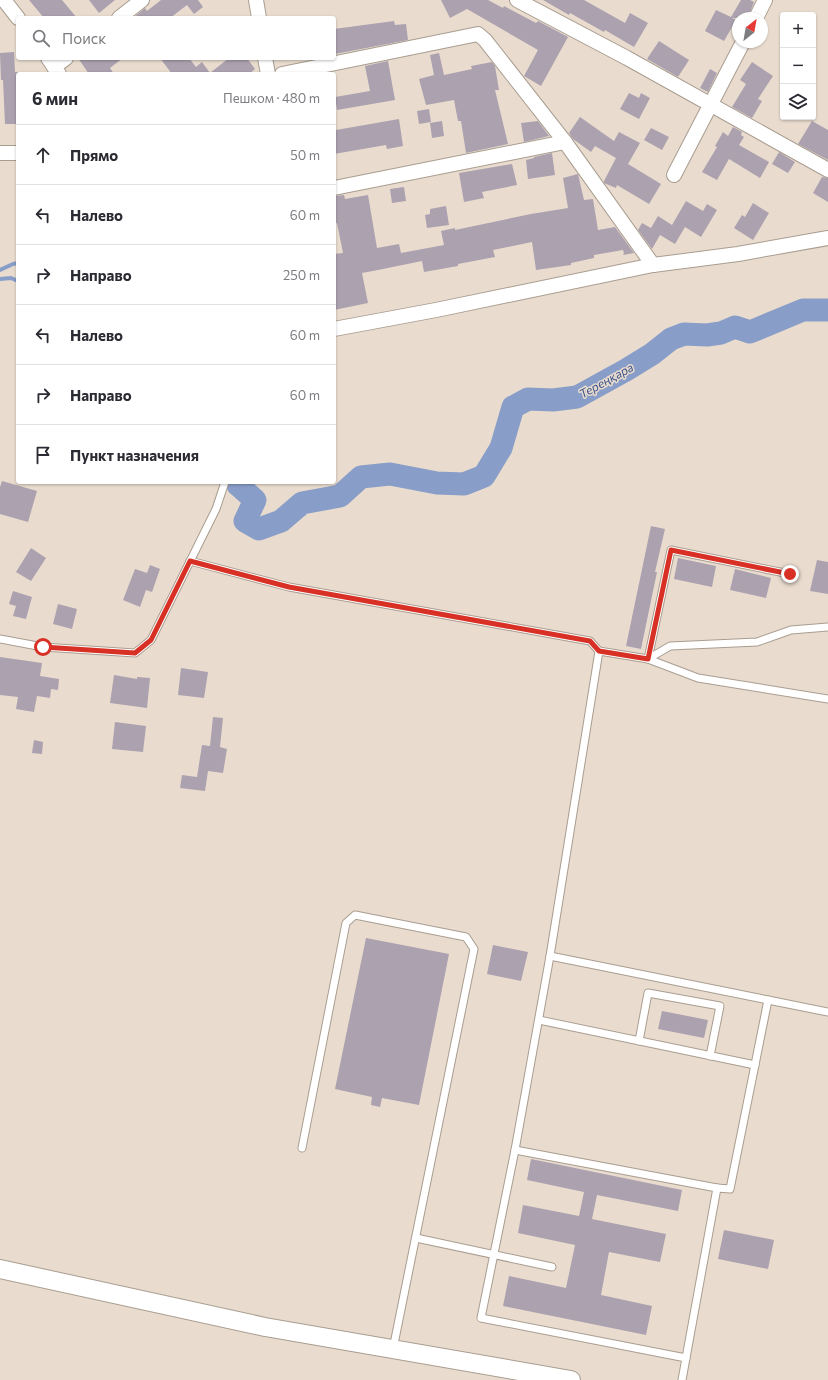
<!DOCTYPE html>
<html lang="ru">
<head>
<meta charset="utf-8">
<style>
	:root { --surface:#fff; --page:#f2f2f3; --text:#2b2b33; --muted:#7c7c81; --line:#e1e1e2 }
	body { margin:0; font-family:Commissioner,sans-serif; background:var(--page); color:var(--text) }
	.controls { position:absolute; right:12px; top:12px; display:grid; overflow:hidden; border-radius:4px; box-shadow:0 1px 3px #0004 }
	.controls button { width:36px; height:36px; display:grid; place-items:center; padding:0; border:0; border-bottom:1px solid var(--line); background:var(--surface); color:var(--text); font:20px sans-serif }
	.compass { position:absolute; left:732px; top:12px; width:36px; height:36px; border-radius:50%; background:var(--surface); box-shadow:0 1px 3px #0004; rotate:31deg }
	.stop { position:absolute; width:12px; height:12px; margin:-9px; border:3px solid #d93025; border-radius:50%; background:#fff }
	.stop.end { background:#d93025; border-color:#fff; box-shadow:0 1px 4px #0008 }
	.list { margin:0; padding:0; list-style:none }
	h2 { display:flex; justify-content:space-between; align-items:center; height:52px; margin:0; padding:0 16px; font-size:17px }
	h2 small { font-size:13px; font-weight:400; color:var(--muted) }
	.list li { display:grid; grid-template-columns:26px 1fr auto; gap:12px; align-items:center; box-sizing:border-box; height:60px; padding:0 16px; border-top:1px solid var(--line) }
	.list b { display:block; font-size:15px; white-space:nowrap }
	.list em { font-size:13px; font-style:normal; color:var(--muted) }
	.icon { flex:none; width:22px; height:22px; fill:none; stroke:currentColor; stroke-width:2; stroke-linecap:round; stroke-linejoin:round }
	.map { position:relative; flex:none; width:828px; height:1380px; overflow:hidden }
	.search { position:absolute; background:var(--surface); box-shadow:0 1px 3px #0004; left:16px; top:16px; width:320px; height:44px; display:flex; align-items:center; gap:10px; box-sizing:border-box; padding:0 14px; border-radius:4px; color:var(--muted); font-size:15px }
	.panel { position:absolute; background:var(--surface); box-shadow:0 1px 3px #0004; left:16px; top:72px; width:320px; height:412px; border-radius:4px }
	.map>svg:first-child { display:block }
</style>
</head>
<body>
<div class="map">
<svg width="828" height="1380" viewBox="0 0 828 1380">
	<rect width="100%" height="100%" fill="#e9dccf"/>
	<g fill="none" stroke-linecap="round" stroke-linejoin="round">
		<g stroke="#889dc7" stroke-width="4">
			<polyline points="0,270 13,264 18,263"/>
			<polyline points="0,279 11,278 18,281"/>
		</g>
		<polyline stroke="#889dc7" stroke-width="23" points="238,485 255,500 245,521 259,529 281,521 302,503 340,496 361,477 390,474 437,483 464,484 484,476 501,448 513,407 528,399 553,400 577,397 626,370 652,354 671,339 684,334 707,335 721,333 735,327 750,332 803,310 828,310"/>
	</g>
	<g fill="#aca1af">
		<polygon points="29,0 62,0 77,18 44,18"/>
		<polygon points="89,0 115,0 99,13"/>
		<polygon points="161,0 198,0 203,7 194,14 187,5 170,18 133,18 145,8 147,11"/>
		<polygon points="441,0 488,0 503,8 504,6 536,23 538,21 568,37 541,86 524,76 538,50 467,9 450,18"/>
		<polygon points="543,0 584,0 625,23 630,13 648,23 634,47 605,30 604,32 570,13 569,15"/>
		<polygon points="741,0 750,0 754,2 748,18 732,18 736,20 724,41 705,31 716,10 731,17"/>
		<polygon points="394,21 395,25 406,24 408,40 335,54 334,29"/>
		<polygon points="659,41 689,60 678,77 647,59"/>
		<polygon points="14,52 15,72 18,72 18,124 5,124 3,80 1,80 0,53"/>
		<polygon points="439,53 444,75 472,69 471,66 492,62 495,66 499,90 495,90 508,144 466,153 461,121 458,121 454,100 426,105 419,79 434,75 430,55"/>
		<polygon points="78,58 123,58 110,68 114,74 89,74"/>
		<polygon points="160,58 189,58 196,67 202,62 210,73 229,58 247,58 255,69 249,74 172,74"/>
		<polygon points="388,61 395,100 337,110 335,97 370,91 365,66"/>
		<polygon points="752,62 773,76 758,99 762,101 752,118 732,107 746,84 740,80"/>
		<polygon points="710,69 717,73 708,92 700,88"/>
		<polygon points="629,93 639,98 641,93 650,98 639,119 620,109"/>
		<polygon points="429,109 431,122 419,124 417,111"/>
		<polygon points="580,117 614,141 619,132 640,143 628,164 661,184 649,204 617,185 616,188 604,183 604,181 616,158 595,146 591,152 573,139 569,133"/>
		<polygon points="399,119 403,146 387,149 386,145 334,154 334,132 336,131 336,130"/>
		<polygon points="442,121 444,136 432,138 430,123"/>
		<polygon points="538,121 549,136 524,142 521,123"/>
		<polygon points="812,121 828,130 828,160 798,144"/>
		<polygon points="733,127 742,132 741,135 744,137 739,145 769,162 760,178 729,159 717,180 702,172 717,147 715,146 723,132 728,136"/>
		<polygon points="651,128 669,137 662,150 644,140"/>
		<polygon points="779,152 795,162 788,173 772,164"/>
		<polygon points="552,153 555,175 528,179 526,160 534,158 534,157"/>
		<polygon points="512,164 517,185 482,192 484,198 464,202 459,173"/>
		<polygon points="578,174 584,200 593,199 598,230 615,227 634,253 623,255 624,253 623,250 594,255 594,258 571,263 571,265 536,270 532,242 493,250 495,257 458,264 458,266 424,272 422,261 378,270 362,273 368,303 334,310 334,254 343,253 337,223 334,224 334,196 344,195 345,199 368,195 377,248 399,244 401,253 444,245 441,231 455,228 455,230 531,214 568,208 563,178"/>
		<polygon points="822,177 828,178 828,202 813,193"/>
		<polygon points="404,187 406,201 392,203 390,189"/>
		<polygon points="686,201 703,211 707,204 717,210 701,237 685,227 675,244 660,235 652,249 638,230 642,223 651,228 658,216 672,225"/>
		<polygon points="753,203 769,213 753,240 734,228 742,215 745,217"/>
		<polygon points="446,206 449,225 427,228 425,215 430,214 430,209"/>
		<polygon points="2,481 37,491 28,522 0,514 0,487"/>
		<polygon points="651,526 665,529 655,572 657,572 641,649 626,646"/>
		<polygon points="31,548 46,558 31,581 16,572"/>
		<polygon points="678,558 716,566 712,587 674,579"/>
		<polygon points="817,560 828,562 828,594 810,591"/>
		<polygon points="150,565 160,569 152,592 146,590 140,607 123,600 135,569 147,573"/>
		<polygon points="735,569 771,578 766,598 730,590"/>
		<polygon points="13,591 32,597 26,619 13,616 16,606 9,604"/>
		<polygon points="58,604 77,609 72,629 53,624"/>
		<polygon points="0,657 42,663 40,676 59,679 58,690 51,689 50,698 37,696 34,712 16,709 18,697 0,695"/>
		<polygon points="181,668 208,672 204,698 178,695"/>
		<polygon points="114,675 137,679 137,677 150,678 147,708 110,703"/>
		<polygon points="213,717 223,718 220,747 227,749 223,773 208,771 205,791 180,788 182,775 197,777 202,745 210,746"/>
		<polygon points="115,722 146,726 143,752 112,749"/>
		<polygon points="34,740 43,742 42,754 32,753"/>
		<polygon points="366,938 449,954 419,1105 382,1098 380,1107 371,1105 372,1097 335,1089"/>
		<polygon points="493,945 528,952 521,981 487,974"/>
		<polygon points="662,1011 708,1020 704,1038 658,1029"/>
		<polygon points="531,1159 682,1190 678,1211 597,1195 592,1219 666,1234 660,1262 609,1252 601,1295 652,1306 646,1335 503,1306 509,1276 566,1288 575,1245 518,1233 523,1205 579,1216 584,1192 527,1180"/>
		<polygon points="724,1230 774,1240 768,1269 718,1259"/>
	</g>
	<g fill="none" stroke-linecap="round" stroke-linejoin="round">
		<g stroke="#a99d90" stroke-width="9">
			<g id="service">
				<polyline points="190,561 289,587 590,641 599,651 550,956"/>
				<polyline points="0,639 43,647 135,653 151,640 216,509 225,482"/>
				<polyline points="599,651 648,659 698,678 828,699"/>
				<polyline points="648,659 671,550 790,574"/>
				<polyline points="648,659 670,646 757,642 791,630 828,627"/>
				<polyline points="539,1020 755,1065"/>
				<polyline points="639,1041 648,993 720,1006 710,1056"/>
				<polyline points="302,1148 346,923 355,915 466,937 474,949 393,1349"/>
				<polyline points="515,1150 717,1188"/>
				<polyline points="416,1238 552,1267"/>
				<polyline points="686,1358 481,1318 515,1150 550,956 768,1000"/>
				<polyline points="682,1380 717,1188 730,1189 768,1000 828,1012"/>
			</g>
		</g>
		<g stroke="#a99d90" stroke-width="16">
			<g id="minor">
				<polyline points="4,0 18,18"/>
				<polyline points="256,0 259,18"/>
				<polyline points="517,0 627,58 828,170"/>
				<polyline points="119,18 142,0"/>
				<polyline points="756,18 765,0"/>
				<polyline points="48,58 59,74"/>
				<polyline points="265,58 268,74"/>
				<polyline points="54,67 66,58"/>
				<polyline points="282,74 478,34 485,40 565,142 653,265"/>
				<polyline points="0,153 18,153"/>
				<polyline points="674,175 743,42"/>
				<polyline points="334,188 565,142"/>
				<polyline points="334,329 436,310 653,265 738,254 828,238"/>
			</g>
		</g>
		<g stroke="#a99d90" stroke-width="20">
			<polyline id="tertiary" points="0,1269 265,1327 571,1380"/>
		</g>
		<use href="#service" stroke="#fff" stroke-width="7"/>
		<use href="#minor" stroke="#fff" stroke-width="14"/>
		<use href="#tertiary" stroke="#fff" stroke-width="18"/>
	</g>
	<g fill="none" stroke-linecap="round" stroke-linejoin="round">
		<polyline stroke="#d93025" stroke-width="5" points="43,647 135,653 151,640 190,561 289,587 590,641 599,651 648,659 671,550 790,574"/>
	</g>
	<g text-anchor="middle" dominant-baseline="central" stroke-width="3" stroke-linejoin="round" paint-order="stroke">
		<g font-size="12" font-style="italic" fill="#39528a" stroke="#e9dccf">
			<text transform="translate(606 380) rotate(-29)">Тереңқара</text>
		</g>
	</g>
</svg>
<div class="controls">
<button>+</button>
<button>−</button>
<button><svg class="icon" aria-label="layers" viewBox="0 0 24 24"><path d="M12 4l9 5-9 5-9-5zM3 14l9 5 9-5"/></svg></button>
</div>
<svg class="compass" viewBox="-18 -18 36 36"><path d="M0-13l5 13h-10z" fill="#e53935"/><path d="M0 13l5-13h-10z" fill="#7c7c81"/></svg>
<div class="stop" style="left:43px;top:647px"></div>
<div class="stop end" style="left:790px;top:574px"></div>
<div class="search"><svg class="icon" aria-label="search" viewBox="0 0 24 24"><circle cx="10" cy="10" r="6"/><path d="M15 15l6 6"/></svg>Поиск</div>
<section class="panel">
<h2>6 мин<small>Пешком · 480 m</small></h2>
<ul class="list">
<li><svg class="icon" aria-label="ahead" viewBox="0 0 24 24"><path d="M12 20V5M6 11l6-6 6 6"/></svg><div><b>Прямо</b></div><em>50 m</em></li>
<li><svg class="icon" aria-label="left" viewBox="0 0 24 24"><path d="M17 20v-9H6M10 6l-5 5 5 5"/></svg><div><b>Налево</b></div><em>60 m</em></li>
<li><svg class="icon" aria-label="right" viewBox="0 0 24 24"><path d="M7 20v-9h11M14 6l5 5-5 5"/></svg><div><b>Направо</b></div><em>250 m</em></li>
<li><svg class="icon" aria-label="left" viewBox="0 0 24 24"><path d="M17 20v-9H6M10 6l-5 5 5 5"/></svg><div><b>Налево</b></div><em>60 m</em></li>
<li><svg class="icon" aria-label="right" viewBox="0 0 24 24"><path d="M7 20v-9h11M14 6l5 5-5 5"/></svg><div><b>Направо</b></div><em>60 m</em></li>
<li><svg class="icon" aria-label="arrive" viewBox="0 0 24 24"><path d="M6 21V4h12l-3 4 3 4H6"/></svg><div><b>Пункт назначения</b></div></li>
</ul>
</section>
</div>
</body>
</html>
